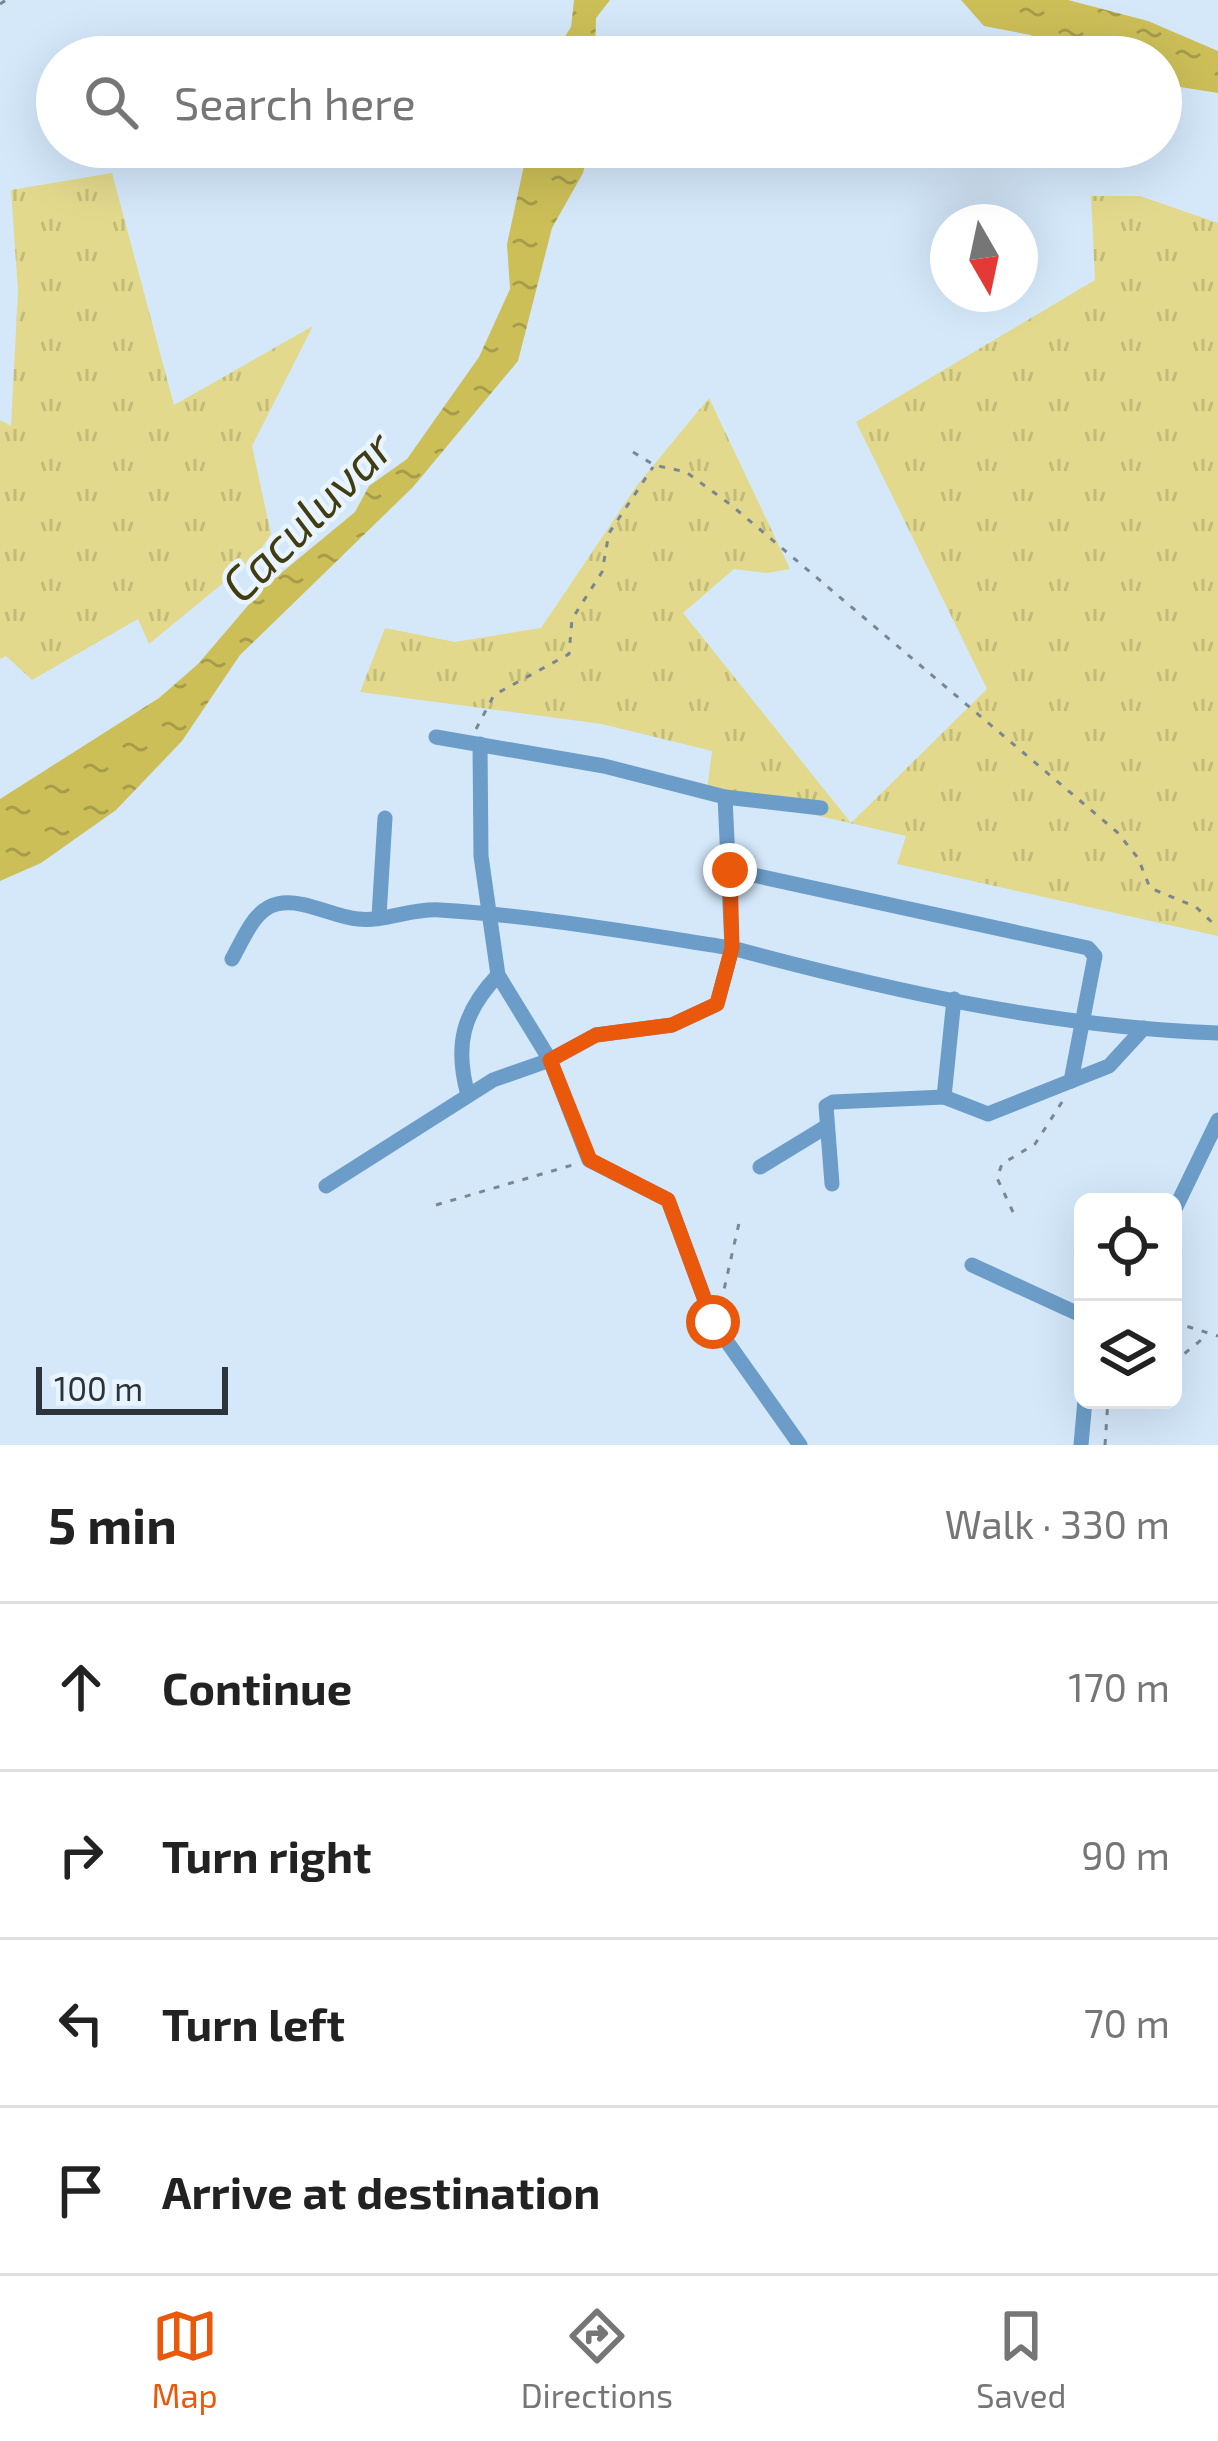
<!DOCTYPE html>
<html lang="en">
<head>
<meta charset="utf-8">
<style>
	:root { --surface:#fff; --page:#f6f6f6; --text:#222; --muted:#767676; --line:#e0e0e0; --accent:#ea580c }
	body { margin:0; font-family:"Exo 2",sans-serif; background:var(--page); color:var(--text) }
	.controls { position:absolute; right:36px; bottom:36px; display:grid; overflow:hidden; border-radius:18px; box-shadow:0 12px 48px #0002 }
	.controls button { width:108px; height:108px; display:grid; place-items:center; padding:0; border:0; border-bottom:3px solid var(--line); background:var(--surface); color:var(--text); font:60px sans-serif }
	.compass { position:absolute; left:930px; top:204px; width:108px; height:108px; border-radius:50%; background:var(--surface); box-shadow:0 12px 48px #0002; rotate:171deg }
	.scale { position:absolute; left:36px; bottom:30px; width:192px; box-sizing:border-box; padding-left:12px; border:6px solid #2c343b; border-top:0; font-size:33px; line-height:42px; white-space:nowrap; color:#2c343b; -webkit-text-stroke:9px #e8f4ff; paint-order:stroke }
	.stop { position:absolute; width:36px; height:36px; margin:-27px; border:9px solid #ea580c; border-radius:50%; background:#fff }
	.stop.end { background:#ea580c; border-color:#fff; box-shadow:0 3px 12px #0008 }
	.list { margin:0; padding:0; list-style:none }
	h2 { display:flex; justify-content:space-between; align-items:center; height:156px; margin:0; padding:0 48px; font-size:51px }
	h2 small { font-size:39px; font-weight:400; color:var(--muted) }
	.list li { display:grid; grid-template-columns:78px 1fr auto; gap:36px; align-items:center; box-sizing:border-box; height:168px; padding:0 48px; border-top:3px solid var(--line) }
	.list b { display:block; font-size:45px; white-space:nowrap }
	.list em { font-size:39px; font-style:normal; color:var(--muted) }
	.icon { flex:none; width:66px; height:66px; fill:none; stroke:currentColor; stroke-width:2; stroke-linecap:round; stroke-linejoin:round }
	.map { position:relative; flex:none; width:1218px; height:1445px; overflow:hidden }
	.search { position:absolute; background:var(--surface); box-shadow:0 12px 48px #0002; left:36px; right:36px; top:36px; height:132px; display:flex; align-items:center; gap:30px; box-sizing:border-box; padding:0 42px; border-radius:66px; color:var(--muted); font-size:45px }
	.sheet { height:828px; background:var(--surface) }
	nav { display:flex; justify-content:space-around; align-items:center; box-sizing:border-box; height:168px; border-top:3px solid var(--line); background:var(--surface); font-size:33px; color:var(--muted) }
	nav a { display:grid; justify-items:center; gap:6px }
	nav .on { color:var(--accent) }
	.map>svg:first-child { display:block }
</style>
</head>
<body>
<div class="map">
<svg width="1218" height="1445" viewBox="0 0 1218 1445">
	<defs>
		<pattern id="grass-tufts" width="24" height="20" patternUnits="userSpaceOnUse" patternTransform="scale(3)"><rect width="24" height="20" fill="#e2d98c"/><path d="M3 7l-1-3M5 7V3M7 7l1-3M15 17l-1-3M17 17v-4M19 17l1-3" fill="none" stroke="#c2bb7a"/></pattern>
		<pattern id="water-ripples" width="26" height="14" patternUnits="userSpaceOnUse" patternTransform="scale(3)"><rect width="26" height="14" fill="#ccbf58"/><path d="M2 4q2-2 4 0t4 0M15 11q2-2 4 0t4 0" fill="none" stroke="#a69c4a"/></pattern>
	</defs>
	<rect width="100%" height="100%" fill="#d4e8fa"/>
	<g fill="url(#grass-tufts)">
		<polygon points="112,173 174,405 313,326 252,446 271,534 256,556 149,644 138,619 32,680 6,656 0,659 0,420 11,426 18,291 11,190"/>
		<polygon points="1091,196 1140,196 1218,223 1218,936 897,864 906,836 707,790 712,751 602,724 360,692 385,628 455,642 541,628 638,484 709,398 790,569 767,573 734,569 683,613 851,823 987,689 856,422 1095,280"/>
	</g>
	<g fill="url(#water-ripples)">
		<polygon points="574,0 610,0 596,18 595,57 552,57 571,27"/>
		<polygon points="961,0 1068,0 1148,21 1218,51 1218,93 1161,84 1161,57 1044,57 1031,35 984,26"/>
		<polygon points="528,147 590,147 583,173 552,228 518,361 413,487 240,655 182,741 116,810 41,863 0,881 0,799 159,698 198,664 263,588 355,512 369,486 407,459 479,357 510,289 507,244"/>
	</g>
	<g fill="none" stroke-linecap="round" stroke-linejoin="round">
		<g stroke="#798793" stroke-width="3" stroke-dasharray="6 9" stroke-linecap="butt">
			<polyline points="0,4 6,0"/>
			<polyline points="633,452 654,465 686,472 731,505 1117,832 1138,858 1150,888 1196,907 1218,928"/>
			<polyline points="476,729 494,695 569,654 572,619 602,572 609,533 653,467"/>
			<polyline points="436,1205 576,1164"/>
			<polyline points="1013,1212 997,1178 1002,1164 1035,1144 1062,1102"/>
			<polyline points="721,1303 739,1223"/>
			<polyline points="1173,1322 1218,1336"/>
			<polyline points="1173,1363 1206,1336"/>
			<polyline points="1105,1445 1108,1400"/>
		</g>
		<g stroke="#6c9dc8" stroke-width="15">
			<path d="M436 737 604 766 725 797 732 948C892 991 1051 1027 1218 1033"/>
			<polyline points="725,797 821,808"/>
			<polyline points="730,870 1088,948 1095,956 1071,1081 988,1114 944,1097 833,1102 826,1106 832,1184"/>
			<polyline points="379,916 385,818"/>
			<path d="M232 959C243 940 254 909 277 904 304 898 333 917 358 919 385 922 412 908 440 910 538 916 635 933 732 948L717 1004 672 1025 596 1035 550 1060 498 975 481 856 480 744"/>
			<polyline points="1071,1081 1109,1066 1144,1028"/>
			<path d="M468 1095C454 1045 463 1012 498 975"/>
			<polyline points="944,1097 954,999"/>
			<polyline points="760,1167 824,1128"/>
			<polyline points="326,1186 493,1080 550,1060 589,1160 668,1200 713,1322 800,1445"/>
			<polyline points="1173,1213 1218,1120"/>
			<polyline points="972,1265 1083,1316"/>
			<polyline points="1081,1445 1085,1400"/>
		</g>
	</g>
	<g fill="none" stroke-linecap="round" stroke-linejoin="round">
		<polyline stroke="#ea580c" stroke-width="15" points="713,1322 668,1200 590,1160 550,1060 596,1035 672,1025 717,1004 732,948 730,870"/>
	</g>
	<g text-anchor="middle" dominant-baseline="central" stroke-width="9" stroke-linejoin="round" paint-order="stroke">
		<g font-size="48" font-style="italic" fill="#423c11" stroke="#e8f4ff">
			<text transform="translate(306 515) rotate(-45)">Caculuvar</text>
		</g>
	</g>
</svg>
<div class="controls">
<button><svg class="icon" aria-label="locate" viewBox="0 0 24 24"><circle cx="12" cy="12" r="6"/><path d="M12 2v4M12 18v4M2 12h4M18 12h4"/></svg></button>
<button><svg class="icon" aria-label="layers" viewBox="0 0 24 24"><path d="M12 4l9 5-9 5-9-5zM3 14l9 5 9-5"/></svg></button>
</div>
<svg class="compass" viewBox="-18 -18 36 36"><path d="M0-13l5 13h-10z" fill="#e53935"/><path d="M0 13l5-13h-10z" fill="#767676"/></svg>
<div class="scale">100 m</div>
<div class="stop" style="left:713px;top:1322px"></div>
<div class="stop end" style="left:730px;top:870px"></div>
<div class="search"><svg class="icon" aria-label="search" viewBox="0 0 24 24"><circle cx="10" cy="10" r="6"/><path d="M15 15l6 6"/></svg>Search here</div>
</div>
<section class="sheet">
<h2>5 min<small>Walk · 330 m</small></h2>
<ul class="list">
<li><svg class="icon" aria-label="ahead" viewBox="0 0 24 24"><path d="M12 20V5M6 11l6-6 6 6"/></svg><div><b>Continue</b></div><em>170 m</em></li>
<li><svg class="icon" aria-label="right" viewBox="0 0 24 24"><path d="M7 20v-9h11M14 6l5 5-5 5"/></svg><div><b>Turn right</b></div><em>90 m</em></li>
<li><svg class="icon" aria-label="left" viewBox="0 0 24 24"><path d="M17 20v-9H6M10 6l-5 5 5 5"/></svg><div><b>Turn left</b></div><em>70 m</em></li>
<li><svg class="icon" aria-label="arrive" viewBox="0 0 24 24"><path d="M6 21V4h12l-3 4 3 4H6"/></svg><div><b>Arrive at destination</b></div></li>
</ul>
</section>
<nav>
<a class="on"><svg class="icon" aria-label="map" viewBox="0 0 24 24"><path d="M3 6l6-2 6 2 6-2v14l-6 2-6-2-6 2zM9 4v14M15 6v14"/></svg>Map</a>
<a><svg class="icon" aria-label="directions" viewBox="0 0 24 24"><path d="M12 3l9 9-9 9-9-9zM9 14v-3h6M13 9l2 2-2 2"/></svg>Directions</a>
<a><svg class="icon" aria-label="saved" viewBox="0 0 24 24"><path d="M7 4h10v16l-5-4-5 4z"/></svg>Saved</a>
</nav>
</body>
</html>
